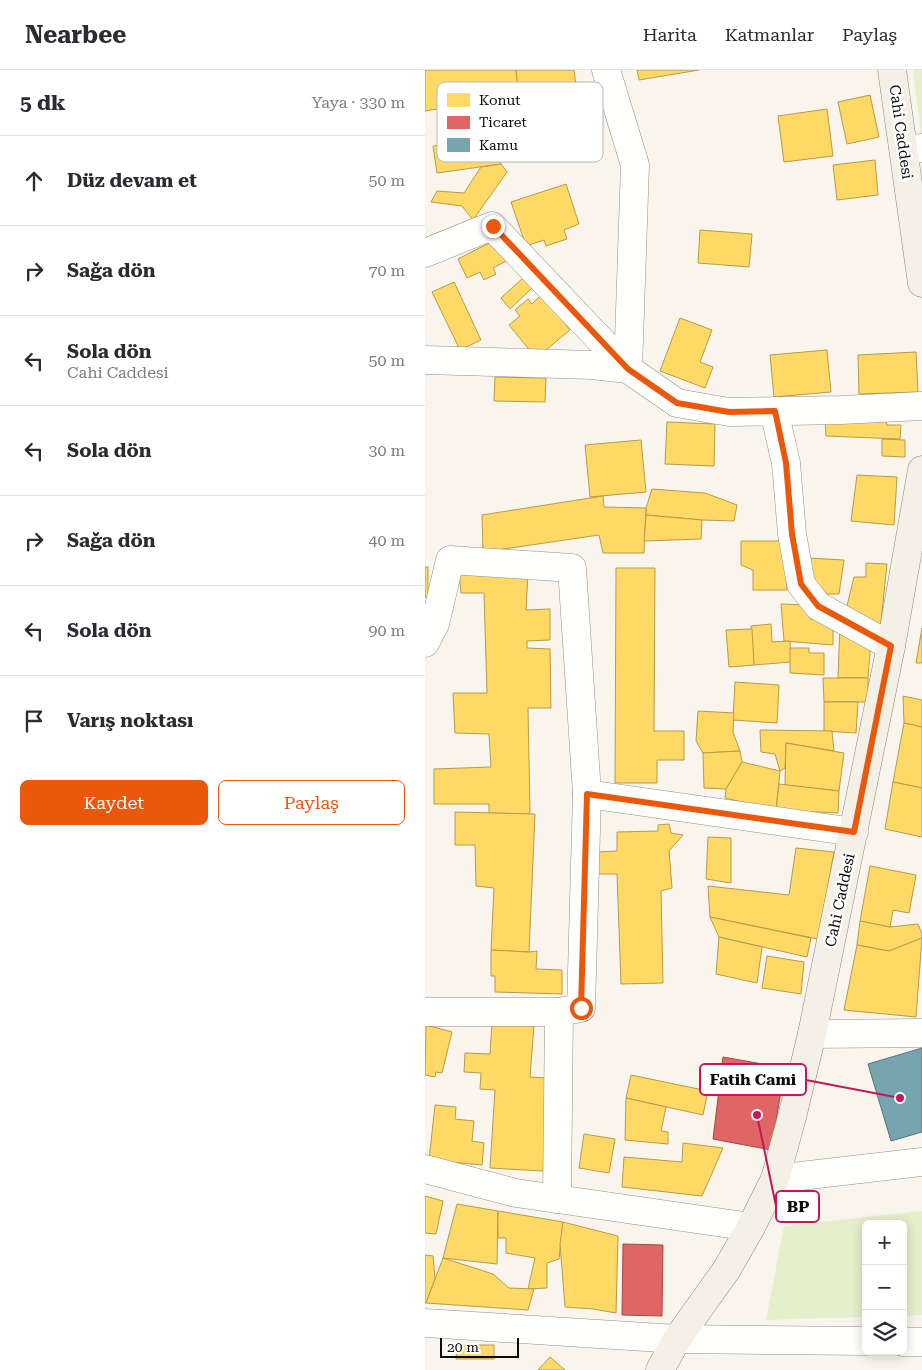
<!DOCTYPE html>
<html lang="tr">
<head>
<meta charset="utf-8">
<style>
	:root { --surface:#fff; --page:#f2f2f3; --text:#2b2b33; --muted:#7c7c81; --line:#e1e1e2; --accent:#ea580c }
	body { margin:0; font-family:"Roboto Serif",serif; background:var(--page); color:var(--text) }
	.controls { position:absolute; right:15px; bottom:15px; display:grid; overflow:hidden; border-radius:8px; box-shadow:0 2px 12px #0003 }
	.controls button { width:45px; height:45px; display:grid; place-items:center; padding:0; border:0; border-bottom:1px solid var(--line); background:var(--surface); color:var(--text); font:25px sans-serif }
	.scale { position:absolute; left:15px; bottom:12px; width:79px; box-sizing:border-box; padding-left:5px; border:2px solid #0a0a0a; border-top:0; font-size:14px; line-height:18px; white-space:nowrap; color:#0a0a0a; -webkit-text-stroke:4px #fff; paint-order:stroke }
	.stop { position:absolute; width:15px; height:15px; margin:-11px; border:4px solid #ea580c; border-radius:50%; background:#fff }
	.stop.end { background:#ea580c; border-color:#fff; box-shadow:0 1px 5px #0008 }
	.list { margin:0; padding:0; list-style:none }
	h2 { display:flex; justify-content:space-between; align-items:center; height:65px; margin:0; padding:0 20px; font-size:21px }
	h2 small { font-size:16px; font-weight:400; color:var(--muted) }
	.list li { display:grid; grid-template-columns:32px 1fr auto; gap:15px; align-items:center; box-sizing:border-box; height:90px; padding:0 20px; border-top:1px solid var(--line) }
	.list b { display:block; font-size:19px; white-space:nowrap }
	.list p { margin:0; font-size:16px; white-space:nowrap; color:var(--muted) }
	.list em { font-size:16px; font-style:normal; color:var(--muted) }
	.actions { display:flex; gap:10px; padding:15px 20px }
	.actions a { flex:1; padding:11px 0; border:1px solid var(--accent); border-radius:8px; text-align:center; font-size:18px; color:var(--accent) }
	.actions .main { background:var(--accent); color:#fff }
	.icon { flex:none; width:28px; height:28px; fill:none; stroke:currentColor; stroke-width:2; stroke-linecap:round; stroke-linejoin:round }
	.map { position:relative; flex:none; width:497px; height:1300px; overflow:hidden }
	header { display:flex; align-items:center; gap:30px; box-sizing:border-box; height:70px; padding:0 25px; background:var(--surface); border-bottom:1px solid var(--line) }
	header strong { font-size:24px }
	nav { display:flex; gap:28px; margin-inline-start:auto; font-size:18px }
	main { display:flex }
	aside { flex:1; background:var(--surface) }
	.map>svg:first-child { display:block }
</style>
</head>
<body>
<header>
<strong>Nearbee</strong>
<nav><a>Harita</a><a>Katmanlar</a><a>Paylaş</a></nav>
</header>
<main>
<aside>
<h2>5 dk<small>Yaya · 330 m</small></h2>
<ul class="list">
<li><svg class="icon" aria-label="ahead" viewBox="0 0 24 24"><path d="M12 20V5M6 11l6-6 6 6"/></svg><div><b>Düz devam et</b></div><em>50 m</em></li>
<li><svg class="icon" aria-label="right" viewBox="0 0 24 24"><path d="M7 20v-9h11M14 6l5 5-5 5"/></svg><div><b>Sağa dön</b></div><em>70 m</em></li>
<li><svg class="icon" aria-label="left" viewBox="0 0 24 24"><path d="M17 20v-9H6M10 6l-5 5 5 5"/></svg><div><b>Sola dön</b><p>Cahi Caddesi</p></div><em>50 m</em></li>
<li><svg class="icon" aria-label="left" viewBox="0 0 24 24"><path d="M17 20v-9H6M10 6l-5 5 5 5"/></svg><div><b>Sola dön</b></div><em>30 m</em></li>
<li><svg class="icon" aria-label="right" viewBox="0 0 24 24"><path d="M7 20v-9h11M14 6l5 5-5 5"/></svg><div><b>Sağa dön</b></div><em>40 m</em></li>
<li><svg class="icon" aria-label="left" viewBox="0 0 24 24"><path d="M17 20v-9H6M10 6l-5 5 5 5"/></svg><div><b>Sola dön</b></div><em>90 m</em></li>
<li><svg class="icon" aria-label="arrive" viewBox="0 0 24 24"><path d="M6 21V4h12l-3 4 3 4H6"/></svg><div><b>Varış noktası</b></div></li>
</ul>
<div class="actions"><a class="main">Kaydet</a><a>Paylaş</a></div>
</aside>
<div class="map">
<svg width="497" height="1300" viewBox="0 0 497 1300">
	<rect width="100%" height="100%" fill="#f9f5ec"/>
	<g fill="#e6efcb">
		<polygon points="488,0 497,0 497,64 496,64"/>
		<polygon points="497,1141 497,1245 478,1246 478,1154 441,1154 441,1247 341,1250 359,1156"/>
	</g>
	<g fill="#ffd966" stroke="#b69b4a">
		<polygon points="0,0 91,0 94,26 0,41"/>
		<polygon points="91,0 149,0 152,23 94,26"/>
		<polygon points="212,0 274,0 214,10"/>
		<polygon points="445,25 454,67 422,74 413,32"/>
		<polygon points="402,39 408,86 359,92 353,46"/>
		<polygon points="73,68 76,94 12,103 8,76"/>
		<polygon points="450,90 453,125 412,130 408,95"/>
		<polygon points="76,94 82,102 48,150 37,136 6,132 12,121 39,123 56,97"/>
		<polygon points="141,114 154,154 139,160 142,169 121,176 119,170 101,176 86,132"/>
		<polygon points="275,160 327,164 324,197 273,193"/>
		<polygon points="70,170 81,191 68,198 71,204 59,210 55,202 42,208 33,189"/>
		<polygon points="99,207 108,217 85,239 76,228"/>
		<polygon points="29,212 56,270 35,280 7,222"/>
		<polygon points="117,224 145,260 111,288 84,255 95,246 90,240 103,229 107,234"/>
		<polygon points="255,248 287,260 275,292 288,297 280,318 235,301"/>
		<polygon points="402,280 406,322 349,327 345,285"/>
		<polygon points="491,282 493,322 434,324 433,285"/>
		<polygon points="70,307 121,308 120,332 69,331"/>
		<polygon points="460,347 462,355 476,355 475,369 401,366 400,351"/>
		<polygon points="242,352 290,354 289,396 240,394"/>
		<polygon points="457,369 480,370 480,387 457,386"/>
		<polygon points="216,370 221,422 165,427 160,375"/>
		<polygon points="432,405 472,407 469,455 426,451"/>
		<polygon points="227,419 280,423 312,435 309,451 277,450 221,445 221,438"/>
		<polygon points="178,426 179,437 221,438 219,483 178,483 174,465 58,482 57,445"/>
		<polygon points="221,445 277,450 276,469 219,471"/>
		<polygon points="316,471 361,471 362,520 328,520 328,500 316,495"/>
		<polygon points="384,488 419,490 414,524 392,524"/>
		<polygon points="441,493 462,494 455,561 421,540 429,507 441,507"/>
		<rect x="0" y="497" width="3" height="30"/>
		<polygon points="191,498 230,498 229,661 259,661 259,690 232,690 232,713 190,713"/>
		<polygon points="34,501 103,503 101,540 125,539 125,570 102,571 102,578 125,579 126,638 103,638 105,744 64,743 64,734 9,734 9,699 66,697 64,664 30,663 28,623 62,623 59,523 36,523"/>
		<polygon points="356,534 385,535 385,549 408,551 408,575 359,571"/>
		<polygon points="346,554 347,572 365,571 366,592 329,595 326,556"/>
		<polygon points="415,554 446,569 443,608 413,608"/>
		<polygon points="497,558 497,593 491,593"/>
		<polygon points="327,559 329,595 304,597 301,560"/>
		<polygon points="365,578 384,578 384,583 399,583 399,605 365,603"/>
		<polygon points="398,608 443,608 443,632 399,632"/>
		<polygon points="310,612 354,615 352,653 308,650"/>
		<polygon points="478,626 497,630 497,657 479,653"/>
		<polygon points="399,632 433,632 431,663 399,661"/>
		<polygon points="273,641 309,643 308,662 315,681 278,683 271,671"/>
		<polygon points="479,653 497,657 497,718 468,712"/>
		<polygon points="335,660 407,661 409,681 361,673 360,698 355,701 350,684 336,682"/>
		<polygon points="361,673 419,683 414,721 360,715"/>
		<polygon points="315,681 317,692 301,719 279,718 278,683"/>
		<polygon points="317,692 355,701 351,740 300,728 301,719"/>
		<polygon points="468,712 497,718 497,767 460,759"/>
		<polygon points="354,714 414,721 413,743 351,740"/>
		<polygon points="30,742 110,744 104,882 66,880 69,818 51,816 50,775 30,775"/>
		<polygon points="244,754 246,763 258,765 244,781 247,818 236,821 238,913 196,914 192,804 173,804 172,782 192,781 192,762 233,761 233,755"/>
		<polygon points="283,767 306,768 306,813 281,809"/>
		<polygon points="371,778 409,782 393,869 285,847 283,816 364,825"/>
		<polygon points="445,796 491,805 484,843 468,840 465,857 435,851"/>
		<polygon points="285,847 386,868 382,887 294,867"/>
		<polygon points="435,851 465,857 493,854 497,864 497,868 464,881 432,875"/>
		<polygon points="294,867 337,877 332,913 291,904"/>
		<polygon points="497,868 491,947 419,940 432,875 464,881"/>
		<polygon points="66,880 104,882 112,881 111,899 137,900 137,924 70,922 70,906 66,906"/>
		<polygon points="342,886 379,892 376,924 337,918"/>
		<polygon points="67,952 109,955 105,1007 124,1008 118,1101 65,1098 70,1020 55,1019 56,1003 39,1002 40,983 65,984"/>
		<polygon points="1,955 27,962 17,1003 11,1002 10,1007 0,1005"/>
		<polygon points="206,1005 283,1021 278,1045 201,1028"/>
		<polygon points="201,1028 241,1037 236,1061 243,1062 243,1074 200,1070"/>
		<polygon points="10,1035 31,1037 30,1049 49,1051 47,1071 59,1073 57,1095 4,1090"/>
		<polygon points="159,1064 190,1069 184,1103 154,1098"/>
		<polygon points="258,1073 298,1078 277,1126 197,1117 199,1087 257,1092"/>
		<polygon points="0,1126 18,1131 11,1164 0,1163"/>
		<polygon points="32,1134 73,1141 72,1194 18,1188"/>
		<polygon points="73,1141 138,1152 134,1189 122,1193 122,1218 103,1219 110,1188 81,1183 81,1168 73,1168"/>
		<polygon points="138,1152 193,1166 191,1243 168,1239 140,1237 135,1174"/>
		<polygon points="0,1185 8,1186 10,1209 1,1233 0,1233"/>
		<polygon points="18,1188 68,1204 84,1218 109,1219 103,1240 1,1233"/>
		<polygon points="32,1275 69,1275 69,1289 31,1289"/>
		<polygon points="125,1287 140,1300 113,1300"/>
	</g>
	<g fill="#e06666" stroke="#a04a4a">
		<polygon points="298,987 360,998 346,1080 288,1069"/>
		<polygon points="198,1174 238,1175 237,1246 197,1245"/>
	</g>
	<polygon fill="#76a5af" stroke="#56767e" points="497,978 497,1062 466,1071 443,994"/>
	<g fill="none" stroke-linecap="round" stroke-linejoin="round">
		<g stroke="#92908c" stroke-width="29">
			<g id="street">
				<polyline points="181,0 210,95 203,299"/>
				<polyline points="479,80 497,78"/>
				<polyline points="0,183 67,156 203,299"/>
				<polyline points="0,290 167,295 203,299 252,333 304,342 416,340 497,336"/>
				<polyline points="349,341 361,393 367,464 376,514 393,536 466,576"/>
				<polyline points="0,573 10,554 25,490 147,498 162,724 156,938 134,942 132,1129"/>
				<polyline points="162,724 429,762"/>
				<polyline points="0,942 134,942"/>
				<polyline points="387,964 497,963"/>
				<polyline points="0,1099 91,1123 326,1157"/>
				<polyline points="350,1109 497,1092"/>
				<polyline points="0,1253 252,1269 441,1271"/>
				<polyline points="478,1272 497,1272"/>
			</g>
		</g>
		<g stroke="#888682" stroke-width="29">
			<g id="secondary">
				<polyline points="467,0 497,213"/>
				<polyline points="235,1300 252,1269 302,1199 326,1157 350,1109 367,1047 387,964 466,576 497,400"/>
			</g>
		</g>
		<use href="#street" stroke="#fefefc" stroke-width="28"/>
		<use href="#secondary" stroke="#f4f0e6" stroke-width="28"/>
	</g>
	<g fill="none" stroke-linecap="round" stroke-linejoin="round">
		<polyline stroke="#ea580c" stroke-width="6" points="68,156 203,299 252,333 304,342 350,341 361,393 367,464 376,514 393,536 466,576 429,762 162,724 156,938"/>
	</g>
	<g text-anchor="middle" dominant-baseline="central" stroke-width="5" stroke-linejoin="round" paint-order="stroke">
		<g font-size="15" fill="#0a0a0a" stroke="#fff">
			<text transform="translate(476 62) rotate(82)">Cahi Caddesi</text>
			<text transform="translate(415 830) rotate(-78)">Cahi Caddesi</text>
		</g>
	</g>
	<rect x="12" y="12" width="166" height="80" rx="8" fill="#fff" stroke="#b6b6b6" stroke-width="1"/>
	<rect x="22" y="23" width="23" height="14" fill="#ffd966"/>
	<rect x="22" y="46" width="23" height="13" fill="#e06666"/>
	<rect x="22" y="68" width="23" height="14" fill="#76a5af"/>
	<g font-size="14" fill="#0a0a0a">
		<text x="54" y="35">Konut</text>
		<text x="54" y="57">Ticaret</text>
		<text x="54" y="80">Kamu</text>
	</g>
	<path fill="none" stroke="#c2185b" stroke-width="2" d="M475 1028L381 1010M332 1045L351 1136"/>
	<g fill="#c2185b" stroke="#fff" stroke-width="2">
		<circle cx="475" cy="1028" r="5"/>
		<circle cx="332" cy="1045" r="5"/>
	</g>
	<g fill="#fff" stroke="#c2185b" stroke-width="2">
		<rect x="275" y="994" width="106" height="31" rx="5"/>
		<rect x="351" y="1121" width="43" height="31" rx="5"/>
	</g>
	<g font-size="16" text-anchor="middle" font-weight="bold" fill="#0a0a0a">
		<text x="328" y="1015">Fatih Cami</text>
		<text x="373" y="1142">BP</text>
	</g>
</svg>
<div class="controls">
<button>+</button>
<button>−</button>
<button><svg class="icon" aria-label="layers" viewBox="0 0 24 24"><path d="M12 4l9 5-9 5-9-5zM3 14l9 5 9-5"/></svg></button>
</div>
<div class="scale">20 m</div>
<div class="stop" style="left:156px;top:938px"></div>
<div class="stop end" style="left:68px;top:156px"></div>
</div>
</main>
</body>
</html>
